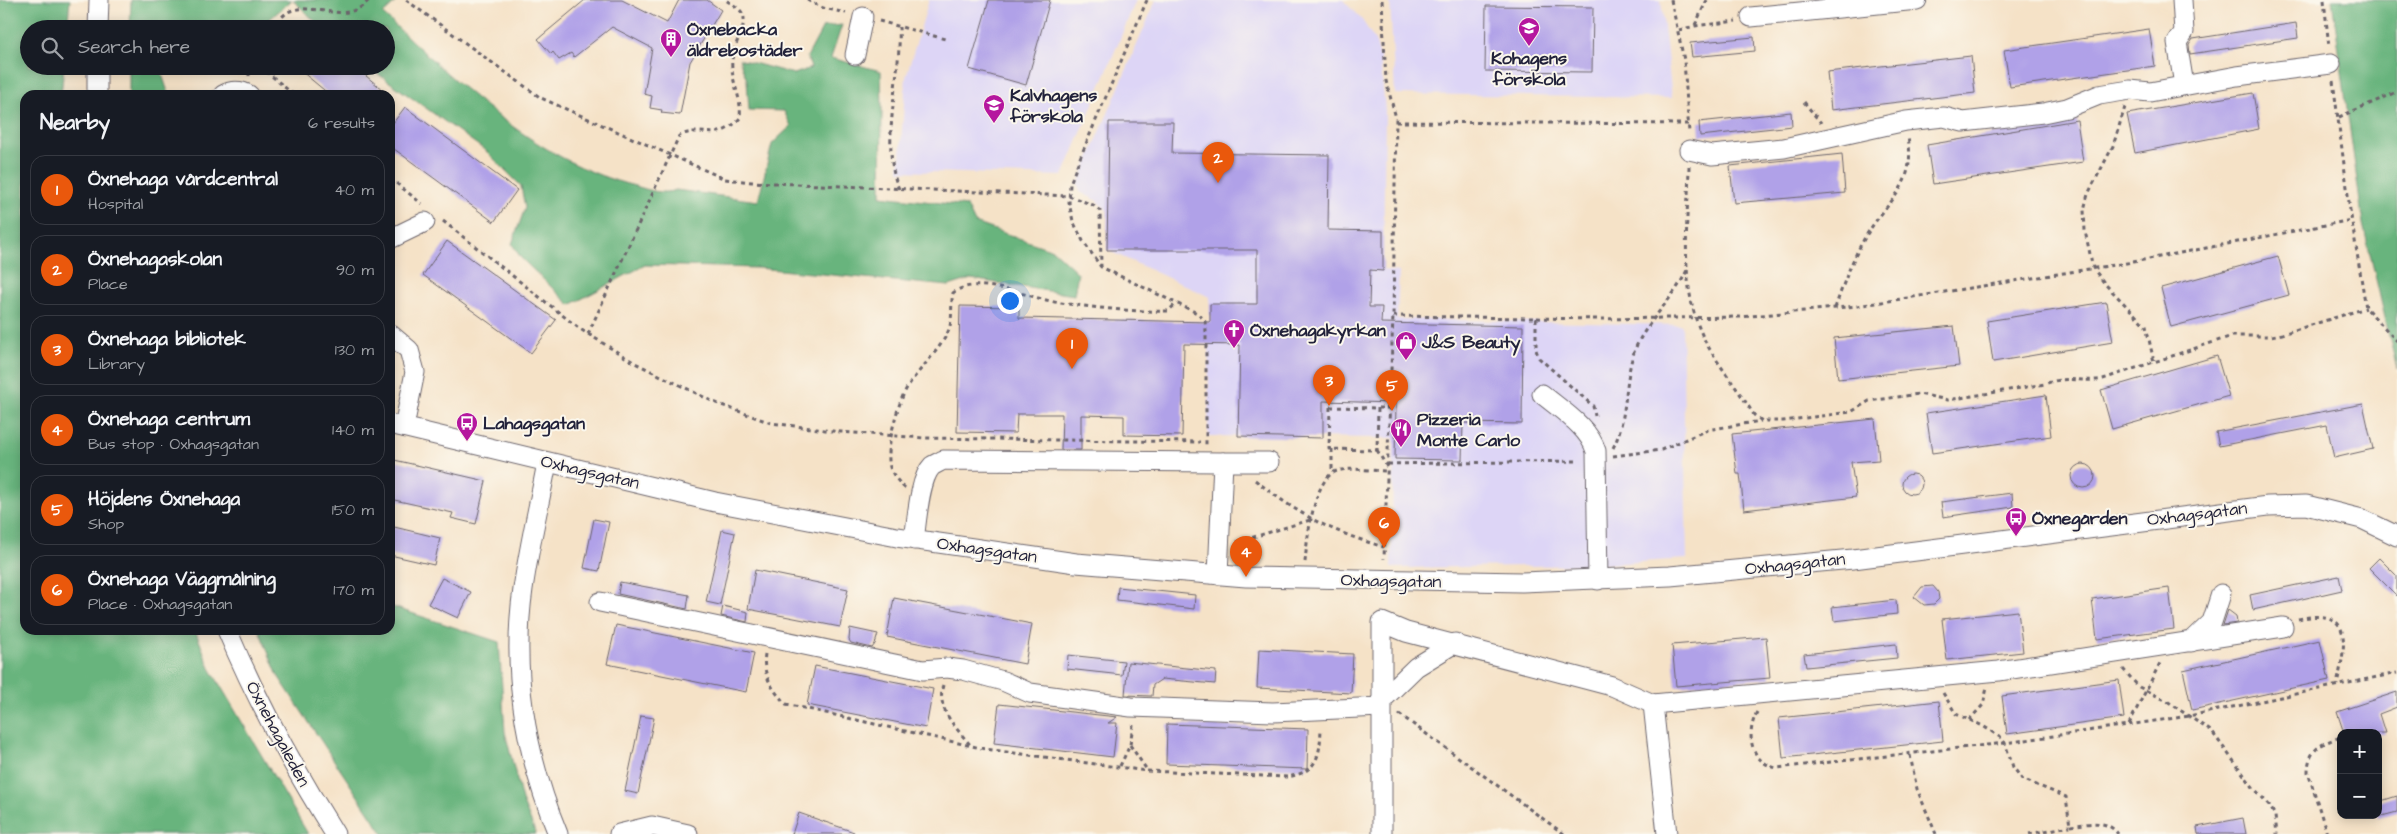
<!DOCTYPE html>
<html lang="en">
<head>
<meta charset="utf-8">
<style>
	:root { --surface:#171b24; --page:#242831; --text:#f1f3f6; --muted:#9ea1a6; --line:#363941; --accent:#ea580c }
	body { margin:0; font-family:"Architects Daughter",sans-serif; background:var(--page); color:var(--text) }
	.controls { position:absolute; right:15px; bottom:15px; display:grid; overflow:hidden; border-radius:10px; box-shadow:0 2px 12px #0003 }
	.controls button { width:45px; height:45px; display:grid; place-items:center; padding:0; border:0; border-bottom:1px solid var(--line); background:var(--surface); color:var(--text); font:25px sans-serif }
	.you { position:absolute; left:1009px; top:300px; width:18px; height:18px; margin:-12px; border:4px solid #fff; border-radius:50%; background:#1a73e8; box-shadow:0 0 0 8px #1a73e833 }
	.badge { display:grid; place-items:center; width:32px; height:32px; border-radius:50%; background:var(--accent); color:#fff; font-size:16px; font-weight:700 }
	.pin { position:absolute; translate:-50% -41px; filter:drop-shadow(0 1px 2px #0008) }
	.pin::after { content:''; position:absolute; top:26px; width:18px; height:15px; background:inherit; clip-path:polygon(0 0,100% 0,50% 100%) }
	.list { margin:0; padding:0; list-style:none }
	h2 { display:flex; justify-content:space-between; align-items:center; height:65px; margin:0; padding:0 20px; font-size:21px }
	h2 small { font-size:16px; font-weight:400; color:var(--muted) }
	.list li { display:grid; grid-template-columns:32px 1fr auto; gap:15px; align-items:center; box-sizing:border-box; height:70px; margin:0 10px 10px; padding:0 10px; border:1px solid var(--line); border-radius:15px }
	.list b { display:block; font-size:19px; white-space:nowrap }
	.list p { margin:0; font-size:16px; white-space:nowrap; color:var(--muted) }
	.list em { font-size:16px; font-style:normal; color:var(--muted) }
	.icon { flex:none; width:28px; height:28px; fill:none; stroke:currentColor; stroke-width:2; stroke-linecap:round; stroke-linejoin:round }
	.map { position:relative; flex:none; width:2397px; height:834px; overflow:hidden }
	.search { position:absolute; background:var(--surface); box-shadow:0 2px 12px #0003; left:20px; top:20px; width:375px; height:55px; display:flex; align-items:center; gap:12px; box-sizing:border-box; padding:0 18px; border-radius:28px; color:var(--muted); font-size:19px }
	.panel { position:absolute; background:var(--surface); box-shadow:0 2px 12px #0003; left:20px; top:90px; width:375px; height:545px; border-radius:15px }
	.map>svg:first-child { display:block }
</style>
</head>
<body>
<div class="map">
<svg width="2397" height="834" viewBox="0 0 2397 834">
	<rect width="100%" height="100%" fill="#fbf7ec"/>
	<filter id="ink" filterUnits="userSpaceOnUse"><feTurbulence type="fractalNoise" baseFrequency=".02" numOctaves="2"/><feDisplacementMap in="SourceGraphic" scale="10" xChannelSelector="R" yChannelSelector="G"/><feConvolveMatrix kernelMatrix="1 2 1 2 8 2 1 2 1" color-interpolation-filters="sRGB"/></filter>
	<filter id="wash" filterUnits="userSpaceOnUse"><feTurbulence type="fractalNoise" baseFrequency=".0096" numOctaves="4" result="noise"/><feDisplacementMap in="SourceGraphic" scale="20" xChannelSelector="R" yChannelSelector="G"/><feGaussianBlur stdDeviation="1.12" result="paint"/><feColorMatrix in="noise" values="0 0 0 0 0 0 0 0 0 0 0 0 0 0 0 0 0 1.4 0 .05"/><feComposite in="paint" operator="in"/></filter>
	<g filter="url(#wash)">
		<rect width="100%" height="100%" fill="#f5e2c7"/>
		<g fill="#ddd5f6">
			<polygon points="929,0 1136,0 1063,176 899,171 906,77"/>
			<polygon points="1156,0 1343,0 1362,20 1375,40 1380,57 1385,110 1383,270 1399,272 1397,319 1682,325 1687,559 1590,565 1391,568 1394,438 1208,436 1210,297 1107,250 1108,211 1096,200 1080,192 1078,184"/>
			<polygon points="1390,0 1661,0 1672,98 1395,94"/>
		</g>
		<g fill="#68b47d" stroke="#456b5c">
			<polygon points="0,0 70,0 67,29 29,29 29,66 64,66 61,95 25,95 25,630 195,630 210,668 308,834 0,834"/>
			<polygon points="131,0 292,0 264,24 239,21 228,29 130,29"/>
			<path d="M293 0H398L383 14C456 82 536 162 635 186 650 190 661 195 676 190L758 201 772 144 791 126 784 111 749 110 747 80 739 59 794 74 811 68 807 57 823 27 842 25 831 58 881 71 882 108 881 196 967 206 975 223 1053 250 1078 273 1074 295 971 279 949 286 758 268 645 265 570 305 521 258 512 244 525 208 521 186 486 151 367 66H386V29H323Z"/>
			<polygon points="2332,0 2397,0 2397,369 2363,224"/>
			<polygon points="129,66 171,66 161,71 169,95 129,95"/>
			<polygon points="390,606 499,642 505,732 522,800 536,834 383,834 278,676 259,630 390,630"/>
		</g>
		<g id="blocks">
			<g fill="#b0a1e8">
				<polygon points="585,0 622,0 667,23 679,0 707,0 721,10 690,62 680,115 661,113 662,110 650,108 652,96 644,94 652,48 612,27 574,57 571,53 559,60 553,52 551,54 538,39"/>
				<polygon points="989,0 1050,0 1026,85 969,69"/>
				<polygon points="1486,6 1593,7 1592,72 1485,71"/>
				<polygon points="2296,23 2298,38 2190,54 2189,45 2193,39"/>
				<polygon points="2149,29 2155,66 2010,87 2004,50"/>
				<polygon points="1754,37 1755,51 1692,57 1690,43"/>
				<polygon points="1971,56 1975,93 1831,110 1827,72"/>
				<polygon points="295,66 354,66 389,95 330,95"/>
				<polygon points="2253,93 2259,129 2135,153 2127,114"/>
				<polygon points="405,107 517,190 494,222 390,146 390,127"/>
				<polygon points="1791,112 1792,126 1700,136 1699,122"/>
				<polygon points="2077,120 2083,162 1933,184 1927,145"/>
				<polygon points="1109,122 1173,122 1172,153 1329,155 1328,230 1383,231 1383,271 1370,270 1369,307 1382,307 1381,323 1523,326 1522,424 1463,423 1462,460 1395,459 1396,403 1323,401 1323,438 1238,436 1240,345 1184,344 1182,436 1124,435 1124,416 1081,415 1081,450 1061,450 1062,414 1017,414 1016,433 957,432 960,306 1019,307 1019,318 1210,322 1210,304 1257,304 1257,250 1107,250"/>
				<polygon points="1842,154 1845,193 1734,203 1730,166"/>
				<polygon points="447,241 556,320 531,353 423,275"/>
				<polygon points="2278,256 2289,295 2171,327 2161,288"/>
				<polygon points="2106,302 2113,342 1993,362 1987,321"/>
				<polygon points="1954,326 1959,366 1838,379 1834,338"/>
				<polygon points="2217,356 2229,396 2112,429 2101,390"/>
				<polygon points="2046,395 2051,436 1932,453 1926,413"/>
				<polygon points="2363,404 2373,449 2334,458 2327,425 2219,446 2216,432"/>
				<polygon points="1875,419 1879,460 1851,462 1856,497 1744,510 1740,474 1737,474 1732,434"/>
				<polygon points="390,459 486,481 476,524 451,518 453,513 390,499"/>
				<circle cx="2083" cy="476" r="12"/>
				<circle cx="1912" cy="484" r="10"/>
				<polygon points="2012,493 2013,507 1943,517 1941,502"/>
				<polygon points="594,519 609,522 599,571 584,568"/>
				<polygon points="390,526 440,538 434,565 390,555"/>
				<polygon points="722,530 735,533 720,605 706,602"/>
				<polygon points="2379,558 2397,576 2397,596 2369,568"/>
				<polygon points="755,570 848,589 840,627 748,609"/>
				<polygon points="2339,576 2342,590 2253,610 2250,595"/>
				<polygon points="442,578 471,592 458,618 428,604"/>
				<polygon points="620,582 689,595 687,609 618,594"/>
				<polygon points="1933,586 1938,592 1939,599 1934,604 1924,605 1914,597 1922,587"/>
				<polygon points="1118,587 1195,595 1194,609 1117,600"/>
				<polygon points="2169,588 2174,629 2097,639 2092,599"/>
				<polygon points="894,598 1032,624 1025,664 887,637"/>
				<polygon points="1896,600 1897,614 1834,621 1832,607"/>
				<polygon points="723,606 748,612 747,622 721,616"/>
				<polygon points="2228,610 2236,616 2237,623 2223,625"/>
				<polygon points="2018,611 2023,652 1947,660 1942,619"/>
				<polygon points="616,625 754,653 746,692 607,664"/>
				<polygon points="850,628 878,634 875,644 872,648 851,643 849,640"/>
				<polygon points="1766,637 1770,678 1676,686 1672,645"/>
				<polygon points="2320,640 2329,680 2192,710 2183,670"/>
				<polygon points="1896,644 1897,658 1806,667 1804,654"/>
				<polygon points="1259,649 1353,654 1351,693 1257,688"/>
				<polygon points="1068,655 1124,661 1122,675 1067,669"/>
				<polygon points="1128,662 1216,671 1215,684 1162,679 1153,685 1152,696 1125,695"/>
				<polygon points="815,666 933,689 926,728 807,705"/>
				<polygon points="2119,680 2124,718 2007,734 2002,696"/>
				<polygon points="2397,692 2397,707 2379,714 2385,733 2344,733 2337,712"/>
				<polygon points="1939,701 1943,741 1783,758 1779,718"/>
				<polygon points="999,704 1117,717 1108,723 1117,723 1113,757 994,743"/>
				<polygon points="641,716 654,718 638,794 625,791"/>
				<polygon points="1167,724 1308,729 1307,769 1166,764"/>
				<polygon points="2397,796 2397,812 2378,817 2378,802"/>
				<polygon points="799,813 854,832 854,834 792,834"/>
				<polygon points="2243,818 2246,834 2198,834 2197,827"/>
			</g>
		</g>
	</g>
	<g filter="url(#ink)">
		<use href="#blocks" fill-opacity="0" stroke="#6c656c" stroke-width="1"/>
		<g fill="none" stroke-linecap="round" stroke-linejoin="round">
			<g stroke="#6c656c" stroke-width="21">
				<g id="minor">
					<polyline points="2182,0 2184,32 2177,42 2184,85"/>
					<polyline points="1751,17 1917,0"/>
					<polyline points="98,29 99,0"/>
					<polyline points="855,55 863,17"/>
					<polyline points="97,95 97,66"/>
					<path d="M223 95C231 90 241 90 249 95"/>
					<polyline points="1689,150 1712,155 1784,148 1906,121 1944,117 1963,122 2043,113 2067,108 2099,95 2130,90 2150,92 2237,76 2331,64"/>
					<polyline points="390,239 425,222"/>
					<polyline points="390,334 409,350 415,372 404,427"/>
					<path d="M1542 394C1561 410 1589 427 1596 451L1598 580"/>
					<polyline points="390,424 715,502 897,537 1076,563 1246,577 1522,582 1670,576 1853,559 2268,506 2306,505 2362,519 2397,536"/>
					<polyline points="1223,462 1269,462"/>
					<path d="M547 463C539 505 529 547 523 589 511 674 526 756 558 834"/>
					<path d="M914 540C917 521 919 479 932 466 935 464 940 462 943 460L1223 462 1218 575"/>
					<polyline points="600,602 923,670 947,668 963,670 1003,681 1030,693 1131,707 1273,712 1381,707"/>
					<path d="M227 630C257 701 294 769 335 834"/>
					<polyline points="2191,642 2212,622 2221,594"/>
					<polyline points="1381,701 1416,667 1455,643"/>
					<polyline points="1653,704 1667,834"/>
					<polyline points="619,834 652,826 688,834"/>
					<polyline points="1382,834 1382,622 1406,632 1612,686 1653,704 1999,671 2283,627"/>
				</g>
			</g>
			<g stroke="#6c656c" stroke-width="3" stroke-dasharray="4 4" stroke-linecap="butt">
				<polyline points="406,0 541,98 725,179 752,182 1069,196 1093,205 1100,211 1101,267"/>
				<polyline points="807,0 823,8 846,13"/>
				<polyline points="1147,0 1077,165 1070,184 1069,203 1073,221 1083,241 1101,267 1199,314 1205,322 1206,331 1206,446"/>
				<polyline points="1382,0 1386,81 1396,118 1393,316 1384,559"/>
				<polyline points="1671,0 1684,60 1689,133"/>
				<polyline points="2324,0 2329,47"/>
				<polyline points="879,21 945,39"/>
				<polyline points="1695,25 1707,0"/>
				<path d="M272 29C276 23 282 16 288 12 312 0 345 27 369 0"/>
				<polyline points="1679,30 1695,26 1736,21"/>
				<polyline points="260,66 294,95"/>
				<polyline points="249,76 249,66"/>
				<polyline points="2333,81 2350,210 2366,308 2397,341"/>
				<polyline points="1804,102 1821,123"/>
				<polyline points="2125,107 2113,146 2088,194 2084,210 2085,231 2093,268 2105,284 2146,326 2154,362"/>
				<polyline points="2339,117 2397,92"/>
				<polyline points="1396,122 1689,124"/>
				<path d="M1689 166C1688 225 1677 295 1709 348 1723 371 1740 392 1754 415L1762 421H1783L1851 412 1869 401 1919 394 1948 400 2045 384C2067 375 2082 383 2103 379L2232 336H2271L2282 334 2366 308"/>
				<polyline points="390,178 422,204"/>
				<path d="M899 189C879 145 902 75 899 27"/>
				<polyline points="443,221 580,329 635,363 716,403 771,423 841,432 924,438 1200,442"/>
				<path d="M1835 308C1843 285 1851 262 1863 241 1885 200 1917 190 1908 137"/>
				<polyline points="1393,316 1599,319 1740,317 1857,306 2133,262 2352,220"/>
				<polyline points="1536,318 1536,350 1539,358 1593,406 1595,416"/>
				<path d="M588 334 679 136C703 124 716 145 740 118 742 97 733 87 732 68 730 49 744 32 744 19 744 10 733 5 726 0"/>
				<polygon points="1330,407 1378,408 1377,450 1329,449"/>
				<polyline points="1378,408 1389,408"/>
				<path d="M1613 448C1629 417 1623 378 1636 347 1649 318 1674 299 1687 270"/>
				<polyline points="1332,449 1332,473"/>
				<polyline points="1377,450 1387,467"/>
				<polyline points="1613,456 1661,450 1707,430 1761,421"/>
				<polyline points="1388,464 1579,461"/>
				<path d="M1255 480C1299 515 1329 531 1384 547"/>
				<path d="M905 488C899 483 892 474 890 467 885 449 898 401 908 386 920 368 937 353 947 334 954 320 950 307 953 293 977 273 1034 300 1061 303 1096 308 1132 312 1168 311L1177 303"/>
				<polyline points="1237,542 1310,520"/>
				<path d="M1305 562C1307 541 1313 478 1337 471 1351 467 1373 471 1387 471"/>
				<path d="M2298 619C2356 606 2345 646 2337 685"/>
				<path d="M765 654C762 674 772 690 786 704L985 749 1147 771 1287 777C1318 772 1320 756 1321 728"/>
				<polyline points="2123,669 2139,687 2167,701 2212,732 2253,787 2270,806 2275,816 2277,834"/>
				<path d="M943 685C936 710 956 727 971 746"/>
				<path d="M1943 693 1956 714 1983 726 2000 737 2005 743 2013 767 2022 779 2066 797 2070 826C2088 824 2106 818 2118 834"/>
				<path d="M1757 712C1746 733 1749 762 1777 768L2005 743 2189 716 2397 673"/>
				<polyline points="1399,714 1564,834"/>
				<polyline points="1969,720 1983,705 1987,688"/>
				<polyline points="2129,724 2160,663"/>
				<polyline points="1130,745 1147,770"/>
				<polyline points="1910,755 1917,789 1936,834"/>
				<polyline points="1120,766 1130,745 1133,725"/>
				<polyline points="2029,834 2070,826"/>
				<path d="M2327 834 2308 772C2308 749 2322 743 2341 737"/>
			</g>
			<use href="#minor" stroke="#fff" stroke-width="19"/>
		</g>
	</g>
	<defs>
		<g id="school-pin" transform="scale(1.125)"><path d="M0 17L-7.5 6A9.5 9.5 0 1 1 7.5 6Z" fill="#b5179e" stroke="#fbf7ec"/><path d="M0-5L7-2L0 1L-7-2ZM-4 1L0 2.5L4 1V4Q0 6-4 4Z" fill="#fff"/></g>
		<g id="building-pin" transform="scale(1.125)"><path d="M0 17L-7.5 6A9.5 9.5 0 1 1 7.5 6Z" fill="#b5179e" stroke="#fbf7ec"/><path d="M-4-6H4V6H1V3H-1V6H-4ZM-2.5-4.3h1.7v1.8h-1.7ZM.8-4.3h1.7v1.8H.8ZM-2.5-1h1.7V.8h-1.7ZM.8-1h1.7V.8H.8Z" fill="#fff"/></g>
		<g id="church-pin" transform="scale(1.125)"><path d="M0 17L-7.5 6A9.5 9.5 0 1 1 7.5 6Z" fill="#b5179e" stroke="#fbf7ec"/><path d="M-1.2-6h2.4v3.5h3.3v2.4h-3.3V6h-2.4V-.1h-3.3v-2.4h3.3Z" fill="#fff"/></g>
		<g id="shop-pin" transform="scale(1.125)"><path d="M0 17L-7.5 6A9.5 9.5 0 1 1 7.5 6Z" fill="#b5179e" stroke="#fbf7ec"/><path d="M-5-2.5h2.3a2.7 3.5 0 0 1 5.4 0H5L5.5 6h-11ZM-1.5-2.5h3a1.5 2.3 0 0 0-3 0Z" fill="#fff"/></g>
		<g id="bus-pin" transform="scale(1.125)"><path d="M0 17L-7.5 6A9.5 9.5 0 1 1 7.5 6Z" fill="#b5179e" stroke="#fbf7ec"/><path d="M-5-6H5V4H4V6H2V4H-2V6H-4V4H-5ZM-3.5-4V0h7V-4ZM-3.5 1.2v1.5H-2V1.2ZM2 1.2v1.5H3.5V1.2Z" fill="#fff"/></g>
		<g id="restaurant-pin" transform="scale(1.125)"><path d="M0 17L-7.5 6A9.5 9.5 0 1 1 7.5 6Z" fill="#b5179e" stroke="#fbf7ec"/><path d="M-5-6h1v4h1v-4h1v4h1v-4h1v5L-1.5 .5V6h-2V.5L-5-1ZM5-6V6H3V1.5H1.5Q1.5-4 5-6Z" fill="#fff"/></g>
	</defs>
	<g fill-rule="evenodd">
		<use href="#school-pin" x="1529" y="28"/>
		<use href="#building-pin" x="671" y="39"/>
		<use href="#school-pin" x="994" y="105"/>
		<use href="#church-pin" x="1234" y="330"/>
		<use href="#shop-pin" x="1406" y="342"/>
		<use href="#bus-pin" x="467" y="423"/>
		<use href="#restaurant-pin" x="1401" y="429"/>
		<use href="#bus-pin" x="2016" y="518"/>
	</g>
	<g text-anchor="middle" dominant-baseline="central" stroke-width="4" stroke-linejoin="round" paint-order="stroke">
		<g font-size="18" font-weight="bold" fill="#22223b" stroke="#fbf7ec" text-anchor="start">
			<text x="687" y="29">Öxnebacka<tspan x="687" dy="21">äldrebostäder</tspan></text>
			<text x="1529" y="58" text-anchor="middle">Kohagens<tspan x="1529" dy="21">förskola</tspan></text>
			<text x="1010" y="95">Kalvhagens<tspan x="1010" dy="21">förskola</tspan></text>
			<text x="1250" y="330">Öxnehagakyrkan</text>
			<text x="1422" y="342">J&amp;S Beauty</text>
			<text x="1417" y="419">Pizzeria<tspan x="1417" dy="21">Monte Carlo</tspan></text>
			<text x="483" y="423">Lahagsgatan</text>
			<text x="2032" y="518">Öxnegården</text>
		</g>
		<g font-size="18" fill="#22223b" stroke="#fbf7ec">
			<text transform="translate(590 472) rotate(13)">Oxhagsgatan</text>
			<text transform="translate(2197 514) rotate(-7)">Oxhagsgatan</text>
			<text transform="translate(987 550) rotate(8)">Oxhagsgatan</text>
			<text transform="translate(1795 564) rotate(-6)">Oxhagsgatan</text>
			<text transform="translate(1391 581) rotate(1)">Oxhagsgatan</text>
			<text transform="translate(278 734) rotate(62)">Öxnehagaleden</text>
		</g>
	</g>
</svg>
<div class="controls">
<button>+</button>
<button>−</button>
</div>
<div class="you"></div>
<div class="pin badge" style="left:1072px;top:369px">1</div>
<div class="pin badge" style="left:1218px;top:183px">2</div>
<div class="pin badge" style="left:1329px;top:406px">3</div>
<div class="pin badge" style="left:1246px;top:577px">4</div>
<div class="pin badge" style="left:1392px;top:411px">5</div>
<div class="pin badge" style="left:1384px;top:548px">6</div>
<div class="search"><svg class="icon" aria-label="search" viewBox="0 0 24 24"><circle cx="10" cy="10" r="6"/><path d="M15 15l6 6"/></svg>Search here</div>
<section class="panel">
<h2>Nearby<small>6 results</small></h2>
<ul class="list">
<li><span class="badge">1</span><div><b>Öxnehaga vårdcentral</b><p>Hospital</p></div><em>40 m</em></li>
<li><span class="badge">2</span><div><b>Öxnehagaskolan</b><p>Place</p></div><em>90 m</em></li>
<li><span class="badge">3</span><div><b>Öxnehaga bibliotek</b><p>Library</p></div><em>130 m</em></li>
<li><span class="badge">4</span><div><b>Öxnehaga centrum</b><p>Bus stop · Oxhagsgatan</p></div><em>140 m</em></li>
<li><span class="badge">5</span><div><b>Höjdens Öxnehaga</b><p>Shop</p></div><em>150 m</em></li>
<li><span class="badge">6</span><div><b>Öxnehaga Väggmålning</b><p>Place · Oxhagsgatan</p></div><em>170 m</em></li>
</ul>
</section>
</div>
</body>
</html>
